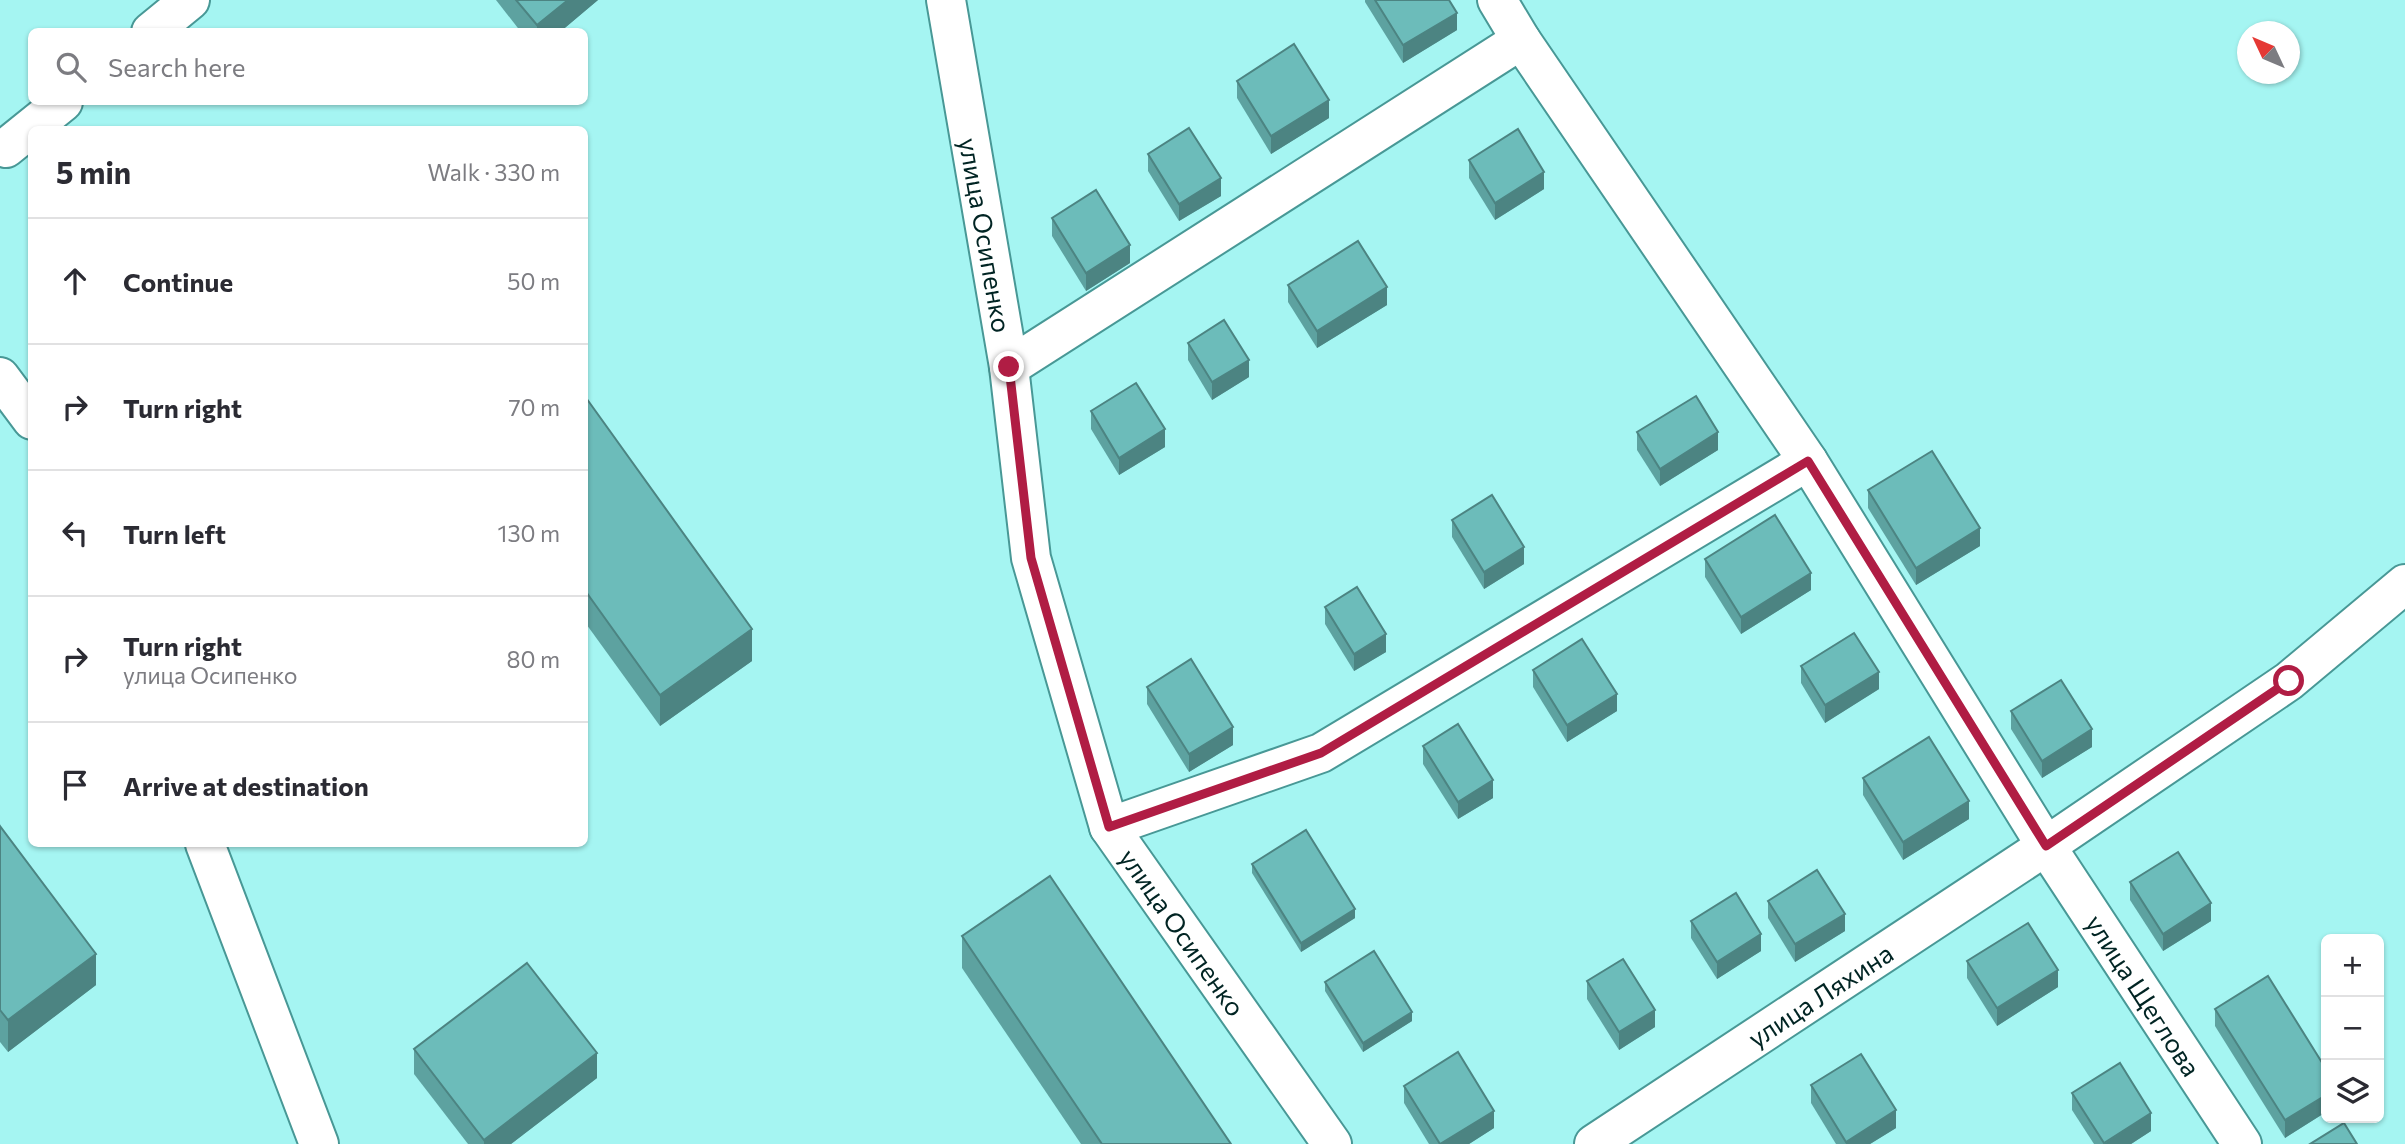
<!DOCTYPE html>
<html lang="en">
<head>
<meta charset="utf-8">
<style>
	:root { --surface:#fff; --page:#f7f7f7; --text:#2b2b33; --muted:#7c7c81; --line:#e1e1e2 }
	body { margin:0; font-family:Commissioner,sans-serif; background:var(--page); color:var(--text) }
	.controls { position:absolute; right:21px; bottom:21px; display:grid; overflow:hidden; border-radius:10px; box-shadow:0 2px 5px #0004 }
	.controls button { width:63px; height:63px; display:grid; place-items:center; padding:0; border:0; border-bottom:2px solid var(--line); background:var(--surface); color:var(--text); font:35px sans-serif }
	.compass { position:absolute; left:2237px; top:21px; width:63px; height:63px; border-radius:50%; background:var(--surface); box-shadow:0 2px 5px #0004; rotate:314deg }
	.stop { position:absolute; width:21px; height:21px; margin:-16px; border:5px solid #b01d44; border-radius:50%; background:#fff }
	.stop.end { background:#b01d44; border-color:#fff; box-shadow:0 2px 7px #0008 }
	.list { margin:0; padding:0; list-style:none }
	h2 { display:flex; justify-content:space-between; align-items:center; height:91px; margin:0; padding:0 28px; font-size:30px }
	h2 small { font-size:23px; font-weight:400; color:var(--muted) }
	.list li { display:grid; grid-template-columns:46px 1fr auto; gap:21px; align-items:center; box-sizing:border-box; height:126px; padding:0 28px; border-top:2px solid var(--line) }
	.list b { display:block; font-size:26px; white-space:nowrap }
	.list p { margin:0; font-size:23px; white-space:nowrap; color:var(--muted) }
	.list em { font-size:23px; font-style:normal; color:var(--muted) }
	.icon { flex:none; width:38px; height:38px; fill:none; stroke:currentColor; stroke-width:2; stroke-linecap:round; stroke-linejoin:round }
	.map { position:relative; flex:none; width:2405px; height:1144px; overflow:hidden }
	.search { position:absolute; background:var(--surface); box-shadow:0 2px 5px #0004; left:28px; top:28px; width:560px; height:77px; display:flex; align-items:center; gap:18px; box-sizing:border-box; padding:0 24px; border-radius:10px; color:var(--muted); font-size:26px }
	.panel { position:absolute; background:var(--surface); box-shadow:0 2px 5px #0004; left:28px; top:126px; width:560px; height:721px; border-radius:10px }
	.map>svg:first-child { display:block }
</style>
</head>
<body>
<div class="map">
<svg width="2405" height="1144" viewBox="0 0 2405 1144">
	<rect width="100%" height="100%" fill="#a5f5f2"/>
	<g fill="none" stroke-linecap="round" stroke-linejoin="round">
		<g stroke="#489896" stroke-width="42">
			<g id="minor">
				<polyline points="946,0 1009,367 1031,558 1109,827 1332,1144"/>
				<polyline points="1497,0 1521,40 1808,461 2046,846 2242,1144"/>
				<polyline points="151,32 190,0"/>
				<polyline points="6,148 63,102"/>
				<polyline points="1009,367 1521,40"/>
				<polyline points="0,377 32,420"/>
				<polyline points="1109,827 1321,753 1808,461"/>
				<polyline points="205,844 319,1144"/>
				<polyline points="1594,1144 2046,846 2289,681 2405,584"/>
			</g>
		</g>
		<use href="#minor" stroke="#fff" stroke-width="38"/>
	</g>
	<g fill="#5da2a0">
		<polygon points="496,0 598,0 560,32 521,32"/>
		<polygon points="1365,0 1449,0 1457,30 1403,63 1365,2"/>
		<polygon points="1237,81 1329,118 1271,154 1237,98"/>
		<polygon points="1148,154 1221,196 1179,221 1148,171"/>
		<polygon points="1469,160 1544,189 1495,220 1469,178"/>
		<polygon points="1052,218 1130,263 1086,291 1052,236"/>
		<polygon points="1288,285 1387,305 1317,348 1288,302"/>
		<polygon points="1188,343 1249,377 1212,400 1188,360"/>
		<polygon points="584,395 752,661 660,726 584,621"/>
		<polygon points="1091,411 1165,447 1119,475 1091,429"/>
		<polygon points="1637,432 1718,450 1660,486 1637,450"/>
		<polygon points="1868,490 1980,546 1916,585 1868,508"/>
		<polygon points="1452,520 1524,564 1484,589 1452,537"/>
		<polygon points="1705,559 1811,590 1741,634 1705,577"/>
		<polygon points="1325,607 1386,652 1354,671 1325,624"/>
		<polygon points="1801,666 1879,689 1825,723 1801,683"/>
		<polygon points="1533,670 1617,711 1567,742 1533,687"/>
		<polygon points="1147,687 1233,745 1189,772 1147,704"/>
		<polygon points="2011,711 2092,747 2042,778 2011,729"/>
		<polygon points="1423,746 1493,798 1458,819 1423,764"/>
		<polygon points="1863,778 1969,819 1903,860 1863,795"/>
		<polygon points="0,826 96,985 8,1052 0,1042"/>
		<polygon points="1252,864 1355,918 1301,952 1252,873"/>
		<polygon points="2130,882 2211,921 2163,951 2130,900"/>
		<polygon points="1768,901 1845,931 1795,962 1768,918"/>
		<polygon points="1691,921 1761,951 1717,979 1691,938"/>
		<polygon points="962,936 1231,1144 1081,1144 962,968"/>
		<polygon points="1967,961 2058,987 1997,1026 1967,978"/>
		<polygon points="1587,981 1655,1027 1619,1050 1587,999"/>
		<polygon points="1325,982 1412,1021 1363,1052 1325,991"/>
		<polygon points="2215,1009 2326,1069 2326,1112 2285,1138 2215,1026"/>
		<polygon points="414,1049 597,1078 511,1144 468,1144 414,1074"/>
		<polygon points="1811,1085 1896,1128 1870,1144 1836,1144 1811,1103"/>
		<polygon points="1404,1086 1494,1128 1469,1144 1429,1144 1404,1103"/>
		<polygon points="2072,1093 2151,1131 2131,1144 2094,1144 2072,1110"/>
	</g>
	<g fill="#4c8482">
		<polygon points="568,0 598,0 560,32 537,32 537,25"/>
		<polygon points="1457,13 1457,30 1403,63 1403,45"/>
		<polygon points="1329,100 1329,118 1271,154 1271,136"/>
		<polygon points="1544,172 1544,189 1495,220 1495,203"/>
		<polygon points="1221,178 1221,196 1179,221 1179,204"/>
		<polygon points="1130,245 1130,263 1086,291 1086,273"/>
		<polygon points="1387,287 1387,305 1317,348 1317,331"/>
		<polygon points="1249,360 1249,377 1212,400 1212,382"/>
		<polygon points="1165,429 1165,447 1119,475 1119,458"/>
		<polygon points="1718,432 1718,450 1660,486 1660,469"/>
		<polygon points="1980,528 1980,546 1916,585 1916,568"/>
		<polygon points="1524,547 1524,564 1484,589 1484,572"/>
		<polygon points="1811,573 1811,590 1741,634 1741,617"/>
		<polygon points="752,629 752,661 660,726 660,695"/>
		<polygon points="1386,634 1386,652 1354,671 1354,654"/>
		<polygon points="1879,672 1879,689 1825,723 1825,705"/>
		<polygon points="1617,694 1617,711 1567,742 1567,725"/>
		<polygon points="1233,727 1233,745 1189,772 1189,754"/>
		<polygon points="2092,729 2092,747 2042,778 2042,761"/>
		<polygon points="1493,780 1493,798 1458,819 1458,802"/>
		<polygon points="1969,801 1969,819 1903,860 1903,842"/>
		<polygon points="2211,903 2211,921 2163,951 2163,934"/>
		<polygon points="1355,909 1355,918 1301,952 1301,943"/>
		<polygon points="1845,914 1845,931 1795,962 1795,944"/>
		<polygon points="1761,934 1761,951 1717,979 1717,962"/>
		<polygon points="96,954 96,985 8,1052 8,1020"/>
		<polygon points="2058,970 2058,987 1997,1026 1997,1008"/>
		<polygon points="1655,1010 1655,1027 1619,1050 1619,1032"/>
		<polygon points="1412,1012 1412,1021 1363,1052 1363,1043"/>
		<polygon points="597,1053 597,1078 511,1144 484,1144 484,1140"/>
		<polygon points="2326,1095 2326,1112 2285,1138 2285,1120"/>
		<polygon points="1896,1110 1896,1128 1870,1144 1846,1144 1846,1142"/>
		<polygon points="1494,1111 1494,1128 1469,1144 1441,1144"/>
		<polygon points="2151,1113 2151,1131 2131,1144 2104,1144"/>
	</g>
	<g fill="#6cbcba" stroke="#4c8482" stroke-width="2">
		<polygon points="516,0 568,0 537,25"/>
		<polygon points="1375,0 1449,0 1457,13 1403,45"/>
		<polygon points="1294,44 1329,100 1271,136 1237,81"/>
		<polygon points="1189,128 1221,178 1179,204 1148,154"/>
		<polygon points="1518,129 1544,172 1495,203 1469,160"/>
		<polygon points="1096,190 1130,245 1086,273 1052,218"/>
		<polygon points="1358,241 1387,287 1317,331 1288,285"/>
		<polygon points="1224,320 1249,360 1212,382 1188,343"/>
		<polygon points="1136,383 1165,429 1119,458 1091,411"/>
		<polygon points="584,395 752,629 660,695 584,589"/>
		<polygon points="1696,396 1718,432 1660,469 1637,432"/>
		<polygon points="1932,451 1980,528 1916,568 1868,490"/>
		<polygon points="1492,495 1524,547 1484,572 1452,520"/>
		<polygon points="1775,515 1811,573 1741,617 1705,559"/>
		<polygon points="1357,587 1386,634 1354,654 1325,607"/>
		<polygon points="1854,633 1879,672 1825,705 1801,666"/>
		<polygon points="1582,639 1617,694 1567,725 1533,670"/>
		<polygon points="1191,659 1233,727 1189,754 1147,687"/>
		<polygon points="2061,680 2092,729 2042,761 2011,711"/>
		<polygon points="1458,724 1493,780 1458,802 1423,746"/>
		<polygon points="1929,737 1969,801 1903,842 1863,778"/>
		<polygon points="0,826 96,954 8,1020 0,1010"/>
		<polygon points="1306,830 1355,909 1301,943 1252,864"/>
		<polygon points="2178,852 2211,903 2163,934 2130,882"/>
		<polygon points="1817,870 1845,914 1795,944 1768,901"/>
		<polygon points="1050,876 1231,1144 1102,1144 962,936"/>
		<polygon points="1736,893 1761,934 1717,962 1691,921"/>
		<polygon points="2028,923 2058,970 1997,1008 1967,961"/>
		<polygon points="1374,951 1412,1012 1363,1043 1325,982"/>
		<polygon points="1623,959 1655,1010 1619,1032 1587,981"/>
		<polygon points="527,963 597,1053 484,1140 414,1049"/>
		<polygon points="2268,976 2326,1069 2326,1095 2285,1120 2215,1009"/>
		<polygon points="1458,1052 1494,1111 1440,1144 1404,1086"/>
		<polygon points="1861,1054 1896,1110 1846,1142 1811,1085"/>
		<polygon points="2120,1063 2151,1113 2104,1143 2072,1093"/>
		<polygon points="2344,1123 2357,1144 2310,1144"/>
	</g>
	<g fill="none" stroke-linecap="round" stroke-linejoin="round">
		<polyline stroke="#b01d44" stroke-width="9" points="1009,367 1031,558 1109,827 1321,753 1808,461 2046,846 2289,681"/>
	</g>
	<g text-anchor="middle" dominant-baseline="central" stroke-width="5" stroke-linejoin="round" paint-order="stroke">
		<g font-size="26" fill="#012423" stroke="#fff">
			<text transform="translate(986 235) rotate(80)">улица Осипенко</text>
			<text transform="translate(1183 932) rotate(55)">улица Осипенко</text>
			<text transform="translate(1820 995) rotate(-33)">улица Ляхина</text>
			<text transform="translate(2144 995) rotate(57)">улица Щеглова</text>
		</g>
	</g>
</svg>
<div class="controls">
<button>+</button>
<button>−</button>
<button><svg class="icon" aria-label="layers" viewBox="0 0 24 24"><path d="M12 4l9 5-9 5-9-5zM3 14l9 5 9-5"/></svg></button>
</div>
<svg class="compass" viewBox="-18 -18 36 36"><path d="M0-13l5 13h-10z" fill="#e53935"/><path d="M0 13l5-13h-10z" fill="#7c7c81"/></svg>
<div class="stop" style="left:2289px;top:681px"></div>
<div class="stop end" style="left:1009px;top:367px"></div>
<div class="search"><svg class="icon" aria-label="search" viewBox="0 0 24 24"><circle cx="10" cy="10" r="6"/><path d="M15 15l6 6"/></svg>Search here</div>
<section class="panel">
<h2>5 min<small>Walk · 330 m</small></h2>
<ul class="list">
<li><svg class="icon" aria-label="ahead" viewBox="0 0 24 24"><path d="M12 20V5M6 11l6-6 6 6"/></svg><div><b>Continue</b></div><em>50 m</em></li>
<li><svg class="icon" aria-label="right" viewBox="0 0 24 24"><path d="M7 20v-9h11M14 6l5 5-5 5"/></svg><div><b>Turn right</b></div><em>70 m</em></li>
<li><svg class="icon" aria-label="left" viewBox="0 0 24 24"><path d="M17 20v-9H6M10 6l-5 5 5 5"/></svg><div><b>Turn left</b></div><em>130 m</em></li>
<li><svg class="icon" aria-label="right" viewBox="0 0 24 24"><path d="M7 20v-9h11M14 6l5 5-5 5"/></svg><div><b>Turn right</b><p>улица Осипенко</p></div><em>80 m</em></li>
<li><svg class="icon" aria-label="arrive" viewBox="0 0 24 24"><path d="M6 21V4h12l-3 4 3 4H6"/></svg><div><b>Arrive at destination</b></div></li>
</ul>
</section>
</div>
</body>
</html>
